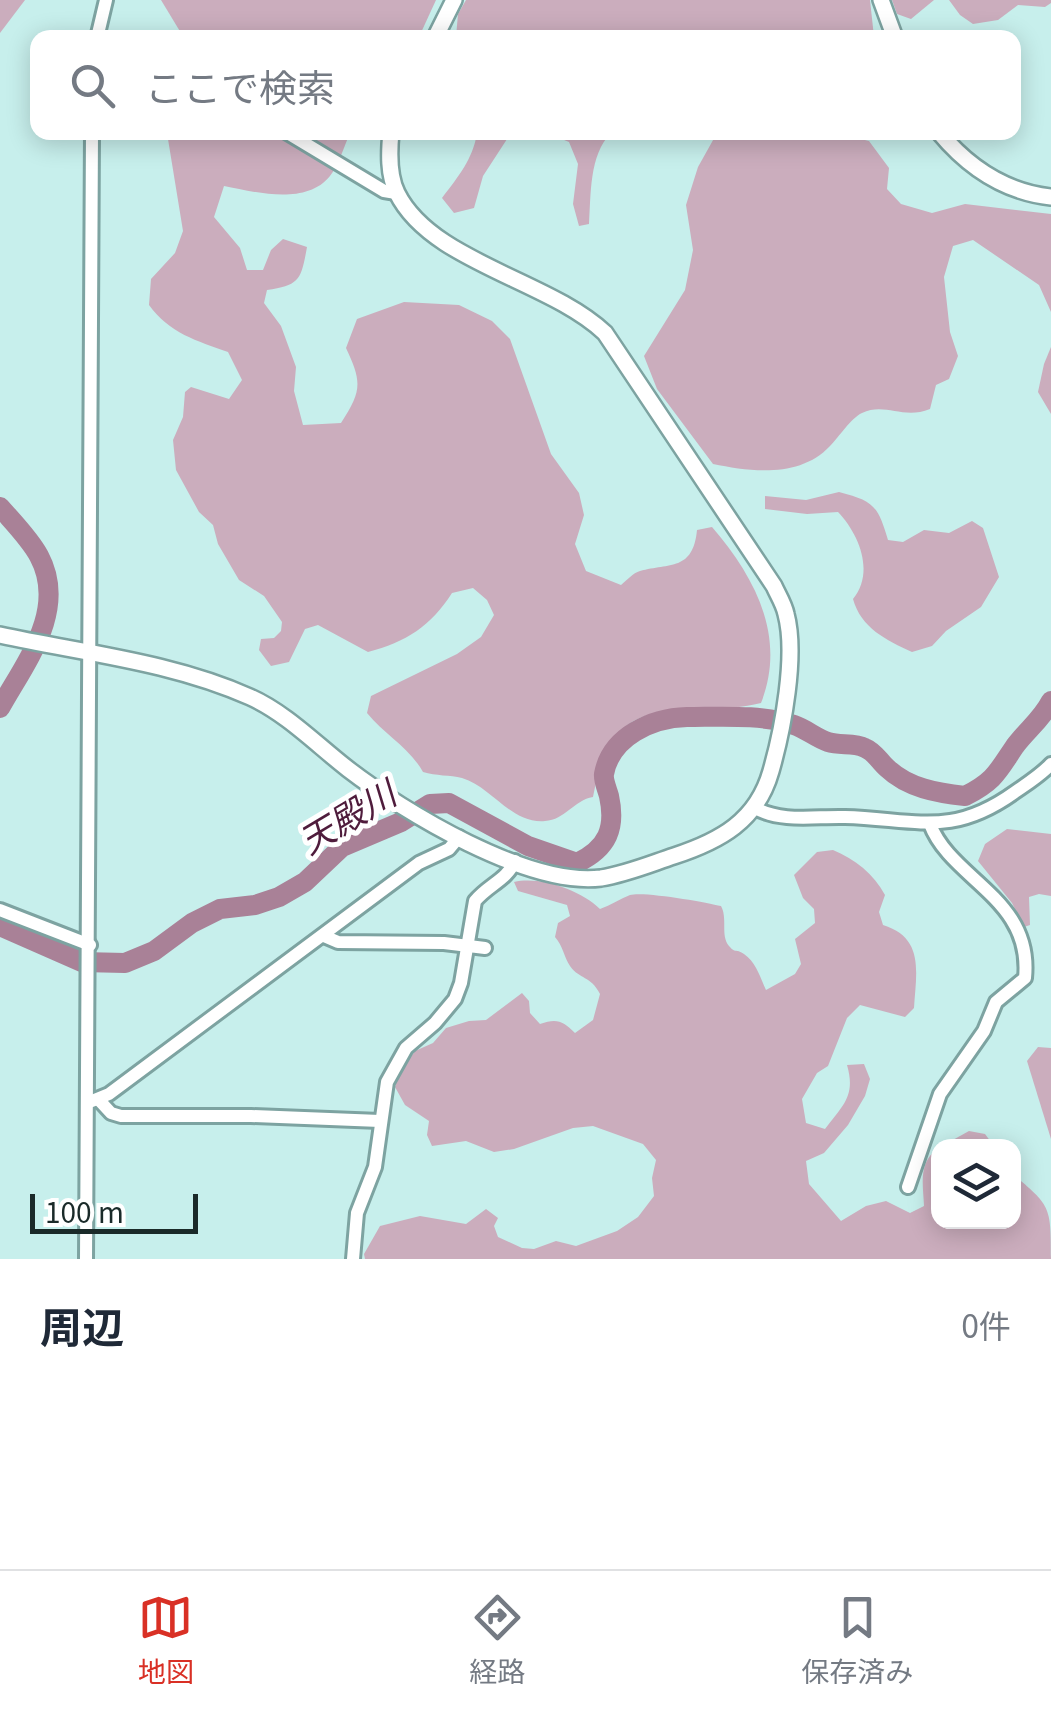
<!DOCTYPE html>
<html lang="ja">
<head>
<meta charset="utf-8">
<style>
	:root { --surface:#fff; --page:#f6f6f7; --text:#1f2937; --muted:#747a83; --line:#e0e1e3; --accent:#d93025 }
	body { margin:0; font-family:Georgia,"Noto Sans JP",serif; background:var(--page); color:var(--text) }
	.controls { position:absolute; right:30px; bottom:30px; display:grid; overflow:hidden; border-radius:20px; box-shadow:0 5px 25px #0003 }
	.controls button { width:90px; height:90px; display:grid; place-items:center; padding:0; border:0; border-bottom:2px solid var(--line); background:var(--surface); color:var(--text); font:50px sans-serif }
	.scale { position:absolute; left:30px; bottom:25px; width:168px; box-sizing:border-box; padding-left:10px; border:5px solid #1a2a29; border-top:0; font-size:28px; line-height:35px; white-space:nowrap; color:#1a2a29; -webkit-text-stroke:8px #fff; paint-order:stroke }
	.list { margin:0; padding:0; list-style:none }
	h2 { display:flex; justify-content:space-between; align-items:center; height:130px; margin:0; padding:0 40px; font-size:42px }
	h2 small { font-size:32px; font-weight:400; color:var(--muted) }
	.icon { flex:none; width:55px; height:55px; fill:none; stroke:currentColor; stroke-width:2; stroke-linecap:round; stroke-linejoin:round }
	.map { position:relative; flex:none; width:1051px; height:1259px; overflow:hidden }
	.search { position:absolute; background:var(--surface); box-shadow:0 5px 25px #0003; left:30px; right:30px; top:30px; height:110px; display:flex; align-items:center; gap:25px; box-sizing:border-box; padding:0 35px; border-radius:20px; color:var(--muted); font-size:38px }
	.sheet { height:310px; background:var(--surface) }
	nav { display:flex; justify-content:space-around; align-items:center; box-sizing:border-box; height:140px; border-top:2px solid var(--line); background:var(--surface); font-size:28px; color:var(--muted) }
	nav a { display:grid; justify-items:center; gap:5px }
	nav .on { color:var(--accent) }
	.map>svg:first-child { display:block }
</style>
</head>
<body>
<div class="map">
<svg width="1051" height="1259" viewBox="0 0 1051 1259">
	<rect width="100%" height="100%" fill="#c7efec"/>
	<g fill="#cbadbd">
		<polygon points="0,0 25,0 0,33"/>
		<polygon points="161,0 436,0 419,37 184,38"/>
		<polygon points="466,0 870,0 874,37 456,37 458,14"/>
		<polygon points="892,0 934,0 911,19 897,14"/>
		<polygon points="949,0 1051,0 1051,3 1045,7 1018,5 998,20 973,24 960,15"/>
		<path d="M167 133H350C344 146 339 165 330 176 306 206 255 192 224 186L214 217 240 248 247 270H263L271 250 283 239 307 247C301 280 300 285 267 290L264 303 281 326 296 367 294 391 303 425 341 423C362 391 362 382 346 348L357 319 404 302 459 305 492 321 510 339 551 454 579 493 584 515 575 544 586 571 621 585C627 580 633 573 640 571 670 563 693 571 697 530L712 527C755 577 787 637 761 703 679 723 615 679 593 797 574 800 565 820 545 821 511 824 492 787 462 778 450 775 436 776 423 772 409 747 385 735 367 713L371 696 457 654 481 637 494 615 487 600 473 588 452 593C431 626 406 642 368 652L318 625 305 629 289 662 271 666 259 650 261 639 274 638 281 631 282 622 264 596 239 580 218 544 213 525 199 512 176 470 173 440 183 417 185 392 191 387 229 399 242 380 228 352C197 341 169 333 149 305L151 279 175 253 183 231Z"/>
		<path d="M477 133H511L483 176 474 208 454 213 442 198C458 177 473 159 477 133Z"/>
		<path d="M547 133H611C589 155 591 195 589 224L579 226 573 204 578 164 569 142Z"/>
		<path d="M717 133H836L869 141 889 168 887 189 901 204 932 213 965 204 1051 214V312L1039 285 973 240 953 246 944 277 950 332 958 356 949 379 936 385 930 409C903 420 885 402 862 413 851 418 839 437 830 446 800 478 752 472 713 464L657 389 644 356 685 290 693 250 686 205 698 167Z"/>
		<polygon points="1051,347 1051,414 1038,392 1044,364"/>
		<path d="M839 492C874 501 878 506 888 540L903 542 924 530 949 533 972 521 983 528 999 577 981 607 946 631 932 646 912 652C886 640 861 628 853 599 875 572 859 534 838 512L807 514 765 509V496L806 500Z"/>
		<polygon points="1007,829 1051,834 1051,896 1039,894 1029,897 1030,925 1024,927 1012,903 978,861 985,844"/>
		<path d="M833 850C855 859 874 874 885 895L879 912 883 925C925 938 916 973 914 1008L905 1017 860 1005 847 1018 828 1066 817 1073 802 1099 806 1123 825 1129C843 1105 856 1096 847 1065L864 1064 870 1079 865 1096 848 1125 824 1153 806 1161 809 1184 841 1221 866 1206 886 1201 910 1213 924 1206C923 1183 918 1163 938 1148V1222H1014V1175C1051 1206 1051 1207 1051 1259H365L364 1254 380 1226 420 1216 466 1224 486 1209 498 1218 494 1226 498 1237 522 1248 534 1249 556 1241 576 1246 617 1231 638 1217 654 1196 652 1178 656 1160 643 1144 593 1126 573 1128 514 1149 494 1152 466 1141 432 1146 427 1135 429 1121 405 1105 395 1087 399 1073 415 1051 433 1043 446 1028 469 1021 486 1020 522 993 529 1001 530 1013 540 1024C557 1018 563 1021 575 1033L593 1020 600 994C590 975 580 980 570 966 564 957 563 946 555 937L558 923 570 916 567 905 518 891 514 882C541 876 580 890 600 909 611 905 620 899 630 895 643 891 705 902 721 906 728 919 720 935 729 946 736 954 735 948 744 954 756 962 760 977 766 990L795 974 801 964 795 939 815 923 814 909 803 898 794 875 817 852Z"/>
		<polygon points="1038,1047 1051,1048 1051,1139 1027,1061"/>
		<polygon points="969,1131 985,1134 994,1146 942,1146"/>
	</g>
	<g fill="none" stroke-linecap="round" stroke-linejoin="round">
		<g stroke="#a98197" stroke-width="20">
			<path d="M0 507C13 522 30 539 39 556 68 610 25 663 0 708"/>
			<path d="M0 926 82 962 125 963 154 951 192 923 220 909 255 905 279 897 305 882 342 847 401 822 430 804 449 803 528 846 577 863C608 848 616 828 609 796 607 789 603 780 604 774 611 736 652 718 687 717 720 717 762 714 794 725 806 729 816 738 828 742 840 746 854 742 865 748 875 752 879 761 887 768 908 788 937 793 965 796 995 781 998 771 1015 746 1027 730 1042 719 1051 701"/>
		</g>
		<g stroke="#7da3a1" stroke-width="18">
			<g id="minor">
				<polyline points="97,38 106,0"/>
				<polyline points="286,132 384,191 396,193"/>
				<path d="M755 808C783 823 815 816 845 817 916 819 951 838 1015 792 1028 783 1041 775 1051 764"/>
				<polyline points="0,910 90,945"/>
				<polyline points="324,936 338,942 444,943 485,948"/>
				<polyline points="99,1100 111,1113 121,1116 251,1116 380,1121"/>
				<polyline points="87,1103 109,1094 419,863 449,849 459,837"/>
				<path d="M908 1187 940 1094 984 1031 996 1002 1025 978C1033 898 951 880 930 824"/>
				<polyline points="86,1259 92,132"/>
				<path d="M353 1259 357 1213 375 1167 387 1082 406 1048 435 1023 455 999 461 983 475 901C488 885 507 880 515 861"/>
			</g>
		</g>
		<g stroke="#7da3a1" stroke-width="20">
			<g id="tertiary">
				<polyline points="881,0 895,38"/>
				<polyline points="435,38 454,0"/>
				<path d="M939 132C968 167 1005 192 1051 197"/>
				<path d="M0 635C83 653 172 662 250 697 286 713 317 745 348 769 404 812 528 887 601 878 626 874 650 864 674 856 720 841 757 821 771 771 783 729 797 655 786 614 784 604 778 595 774 586L605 333C549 280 431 262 397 193 388 175 389 152 391 132"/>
			</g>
		</g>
		<use href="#minor" stroke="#fff" stroke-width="12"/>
		<use href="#tertiary" stroke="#fff" stroke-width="15"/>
	</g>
	<g text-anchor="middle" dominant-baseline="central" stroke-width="10" stroke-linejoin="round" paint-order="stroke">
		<g font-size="35" font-style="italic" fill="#4f1c3c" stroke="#fff">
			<text transform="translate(346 815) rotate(-31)">天殿川</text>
		</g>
	</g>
</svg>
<div class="controls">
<button><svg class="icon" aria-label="layers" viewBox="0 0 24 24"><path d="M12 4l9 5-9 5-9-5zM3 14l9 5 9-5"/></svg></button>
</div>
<div class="scale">100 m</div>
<div class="search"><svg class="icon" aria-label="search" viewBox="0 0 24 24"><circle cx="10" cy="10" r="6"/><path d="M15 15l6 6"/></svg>ここで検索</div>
</div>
<section class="sheet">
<h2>周辺<small>0件</small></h2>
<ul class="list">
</ul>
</section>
<nav>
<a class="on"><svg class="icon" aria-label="map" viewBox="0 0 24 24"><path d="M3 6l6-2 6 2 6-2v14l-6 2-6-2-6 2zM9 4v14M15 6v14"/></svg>地図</a>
<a><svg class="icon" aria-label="directions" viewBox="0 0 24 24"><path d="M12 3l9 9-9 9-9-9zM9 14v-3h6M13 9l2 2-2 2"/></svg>経路</a>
<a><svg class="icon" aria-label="saved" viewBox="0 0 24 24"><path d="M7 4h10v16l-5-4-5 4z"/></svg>保存済み</a>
</nav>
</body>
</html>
